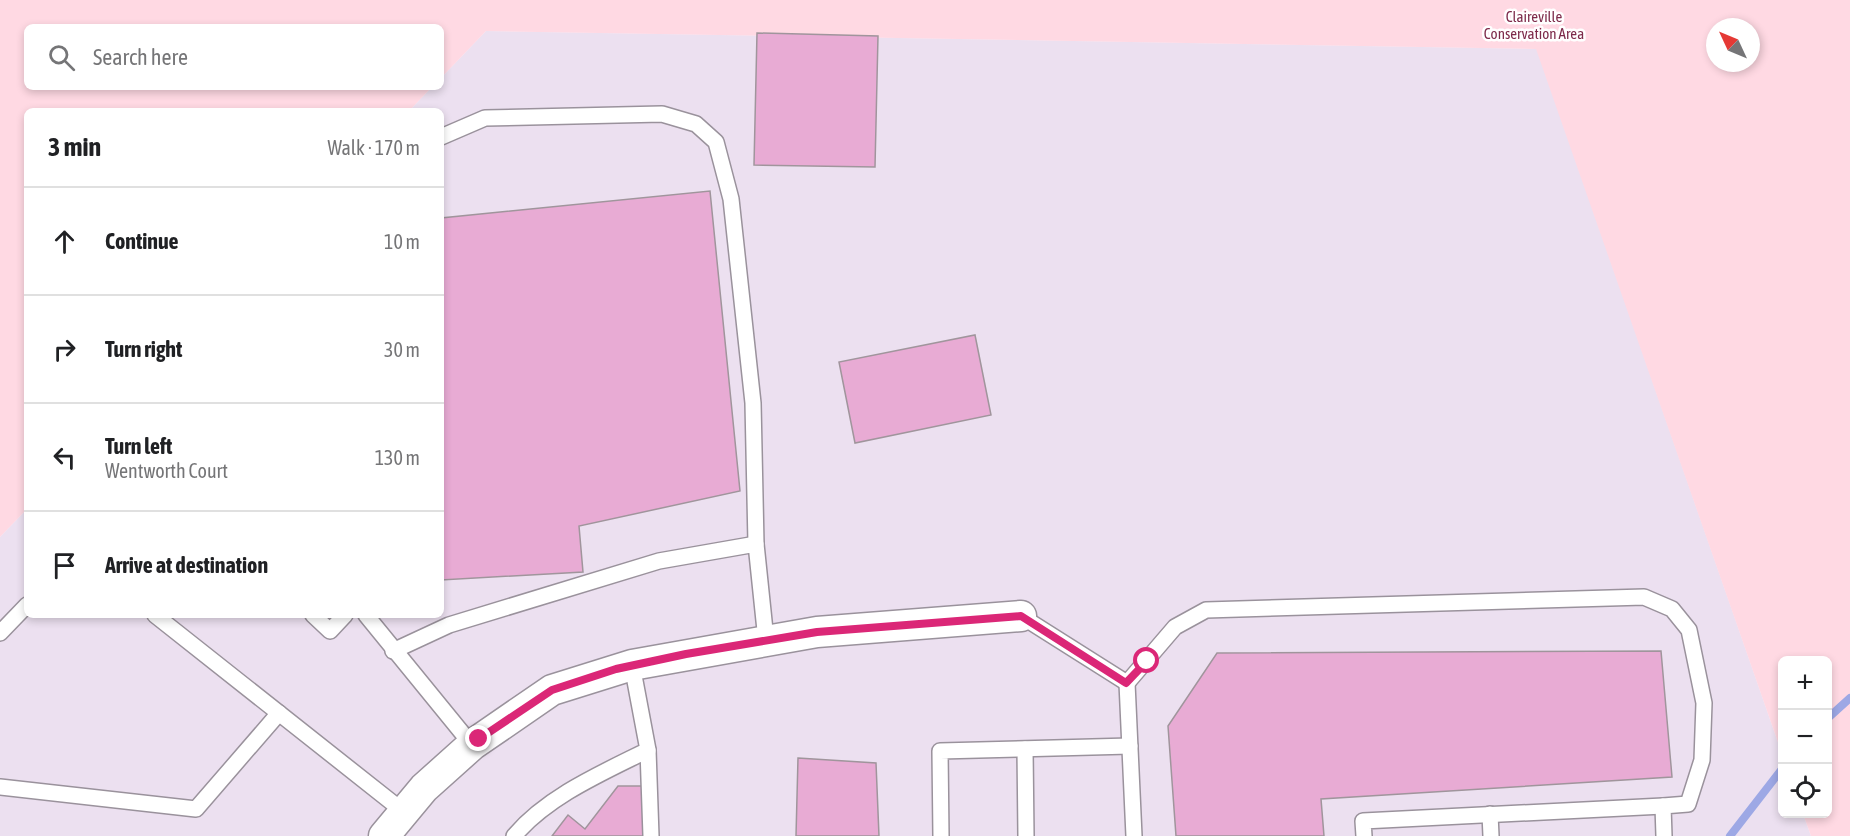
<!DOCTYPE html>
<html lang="en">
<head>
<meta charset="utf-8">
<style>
	:root { --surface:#fff; --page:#f6f6f6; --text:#202124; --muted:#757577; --line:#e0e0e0 }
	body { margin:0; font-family:"Asap Condensed",sans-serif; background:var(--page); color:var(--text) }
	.controls { position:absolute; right:18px; bottom:18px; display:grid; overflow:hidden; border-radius:9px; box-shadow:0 3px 9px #0003 }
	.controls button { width:54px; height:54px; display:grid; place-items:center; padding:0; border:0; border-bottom:2px solid var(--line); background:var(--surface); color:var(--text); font:30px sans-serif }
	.compass { position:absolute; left:1706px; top:18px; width:54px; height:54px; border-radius:50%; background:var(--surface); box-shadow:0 3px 9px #0003; rotate:314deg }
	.stop { position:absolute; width:18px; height:18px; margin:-14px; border:4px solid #db2777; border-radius:50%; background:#fff }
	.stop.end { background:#db2777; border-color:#fff; box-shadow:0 2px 6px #0008 }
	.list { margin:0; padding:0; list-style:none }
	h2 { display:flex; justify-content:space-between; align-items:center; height:78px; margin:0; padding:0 24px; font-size:26px }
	h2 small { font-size:20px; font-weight:400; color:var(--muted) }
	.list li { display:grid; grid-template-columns:39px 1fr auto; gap:18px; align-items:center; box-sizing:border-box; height:108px; padding:0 24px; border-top:2px solid var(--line) }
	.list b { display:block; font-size:22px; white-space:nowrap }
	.list p { margin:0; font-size:20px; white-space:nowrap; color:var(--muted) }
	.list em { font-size:20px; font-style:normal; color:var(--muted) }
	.icon { flex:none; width:33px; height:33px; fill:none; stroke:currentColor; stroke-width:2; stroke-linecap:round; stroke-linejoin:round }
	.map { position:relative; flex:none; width:1850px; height:836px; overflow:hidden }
	.search { position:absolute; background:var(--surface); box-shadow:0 3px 9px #0003; left:24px; top:24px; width:420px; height:66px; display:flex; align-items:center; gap:15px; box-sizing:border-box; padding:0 21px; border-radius:9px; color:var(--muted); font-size:22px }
	.panel { position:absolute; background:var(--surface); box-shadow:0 3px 9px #0003; left:24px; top:108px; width:420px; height:510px; border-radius:9px }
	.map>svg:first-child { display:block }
</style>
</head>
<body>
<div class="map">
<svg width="1850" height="836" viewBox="0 0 1850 836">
	<rect width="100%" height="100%" fill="#f7effa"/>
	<polygon fill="#ece0f0" points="486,31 1537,49 1782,754 1782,814 1803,814 1811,836 0,836 0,537 27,509 27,615 441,615 441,111 409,111 432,87 441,87 441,78"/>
	<path fill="#ffd9e3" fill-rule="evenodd" d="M0 0H1850V836H1811L1803 814H1828V660H1782V754L1536 49 486 31 441 78V27H27V87H432L409 111H27V509L0 537ZM1715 27H1751V63H1715Z"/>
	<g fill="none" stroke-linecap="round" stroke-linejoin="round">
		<g stroke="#9da8e5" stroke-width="8">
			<polyline points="1828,718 1850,698"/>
			<polyline points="1730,836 1782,769"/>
		</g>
	</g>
	<g fill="#e8abd4" stroke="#a0959c" stroke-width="1.5">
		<polygon points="757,33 878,36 875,167 754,165"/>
		<polygon points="710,191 740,491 579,526 583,572 441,580 441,218"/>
		<polygon points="975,335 991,415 855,443 839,362"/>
		<polygon points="1661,651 1672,777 1321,799 1324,836 1176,836 1168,726 1217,653"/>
		<polygon points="798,758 876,763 879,836 796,836"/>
		<polygon points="618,786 644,786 644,836 552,836 568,815 585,829"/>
	</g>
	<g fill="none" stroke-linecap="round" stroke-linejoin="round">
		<g stroke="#9a929c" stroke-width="18">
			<g id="lane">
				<polyline points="441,137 485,118 662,114 696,124 716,142 731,199 753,403 756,544"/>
				<polyline points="155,615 404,812"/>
				<polyline points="313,615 330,631 345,615"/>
				<polyline points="366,615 472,745"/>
				<polyline points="1021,616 1127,683 1175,627 1206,610 1644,597 1672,609 1689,630 1704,703 1702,760 1688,804 1663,806 1664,836"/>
				<polyline points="0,633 27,605"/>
				<polyline points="393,651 449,625 659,561 756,544 766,640"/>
				<polyline points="1127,683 1134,836"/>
				<polyline points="1025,749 1026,836"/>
				<polyline points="648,750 651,836"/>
				<polyline points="0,787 196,809 279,713"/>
				<polyline points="1490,814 1491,836"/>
				<path d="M514 836C548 796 602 773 648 750L632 665"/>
				<polyline points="941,836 940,751 1130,746"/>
				<polyline points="1364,836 1363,821 1663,806"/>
			</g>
		</g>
		<g stroke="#9a929c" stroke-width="33">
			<polyline id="street" points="384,836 424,788 472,745 552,690 632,665 817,632 1021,616"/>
		</g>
		<use href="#lane" stroke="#fff" stroke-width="15"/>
		<use href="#street" stroke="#fff" stroke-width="30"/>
	</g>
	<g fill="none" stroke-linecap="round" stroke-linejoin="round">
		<polyline stroke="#db2777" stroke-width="8" points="479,739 552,690 616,669 686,654 817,632 1021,616 1126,683 1147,661"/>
	</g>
	<g text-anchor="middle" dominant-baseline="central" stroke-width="5" stroke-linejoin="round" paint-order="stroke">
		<g font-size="15" fill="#7d2a4a" stroke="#fff">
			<text x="1534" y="16">Claireville<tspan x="1534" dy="17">Conservation Area</tspan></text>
		</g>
	</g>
</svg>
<div class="controls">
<button>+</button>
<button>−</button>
<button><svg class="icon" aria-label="locate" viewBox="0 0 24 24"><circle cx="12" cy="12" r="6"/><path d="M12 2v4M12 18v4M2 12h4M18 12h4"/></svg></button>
</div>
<svg class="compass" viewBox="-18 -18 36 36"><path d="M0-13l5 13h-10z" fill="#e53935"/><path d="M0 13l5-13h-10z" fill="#757577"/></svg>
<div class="stop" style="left:1147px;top:661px"></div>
<div class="stop end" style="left:479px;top:739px"></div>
<div class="search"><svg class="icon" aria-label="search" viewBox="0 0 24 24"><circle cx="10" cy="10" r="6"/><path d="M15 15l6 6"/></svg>Search here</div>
<section class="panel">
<h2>3 min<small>Walk · 170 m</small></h2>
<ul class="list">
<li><svg class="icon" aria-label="ahead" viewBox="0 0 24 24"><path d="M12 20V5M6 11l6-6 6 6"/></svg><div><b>Continue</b></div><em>10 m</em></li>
<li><svg class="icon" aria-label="right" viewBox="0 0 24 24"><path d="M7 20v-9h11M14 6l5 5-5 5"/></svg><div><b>Turn right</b></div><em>30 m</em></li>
<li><svg class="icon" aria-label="left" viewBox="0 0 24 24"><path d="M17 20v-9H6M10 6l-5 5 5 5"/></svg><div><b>Turn left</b><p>Wentworth Court</p></div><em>130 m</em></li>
<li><svg class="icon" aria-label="arrive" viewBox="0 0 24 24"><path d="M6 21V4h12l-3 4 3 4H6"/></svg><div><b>Arrive at destination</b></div></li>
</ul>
</section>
</div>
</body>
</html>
